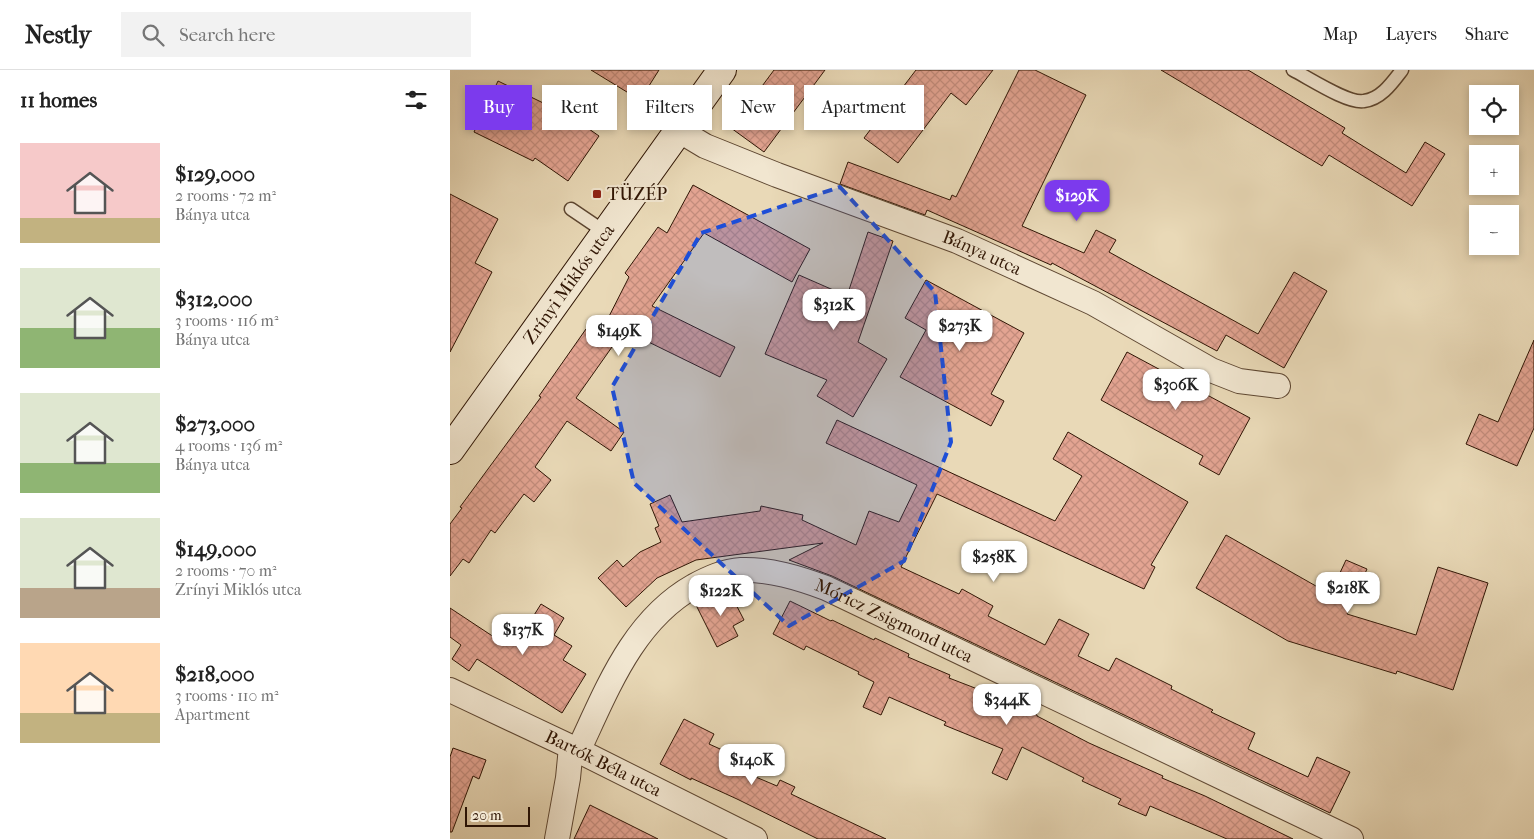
<!DOCTYPE html>
<meta charset="utf-8">
<style>
:root{--surface:#fff;--page:#f2f2f2;--text:#222;--muted:#767676;--line:#e0e0e0;--accent:#7c3aed}
body{margin:0;font-family:"IM FELL French Canon",serif;background:var(--page);color:var(--text);height:100vh;display:flex;flex-direction:column;font-size:19px;white-space:nowrap}
*{box-sizing:border-box;margin:0}
p{font-size:16px;color:var(--muted)}
.icon{flex:none;width:28px;height:28px;fill:none;stroke:currentColor;stroke-width:2;stroke-linecap:round;stroke-linejoin:round}
.map{position:relative;flex:1;overflow:hidden}
.sheet{display:flex;flex-direction:column;background:var(--surface);width:450px}
.sheet>*{flex:none}
.hud{position:absolute;left:15px;top:15px;width:475px;height:45px;display:flex;gap:10px}
.tools{position:absolute;left:1019px;top:15px;display:grid;gap:10px}
.tools a{display:grid;place-items:center;width:50px;height:50px;border-radius:0px;background:var(--surface);box-shadow:0 2px 8px #0003;font-size:25px}
.scale{position:absolute;left:15px;bottom:12px;width:65px;box-sizing:border-box;padding-left:5px;border:2px solid #301605;border-top:0;font-size:14px;line-height:18px;white-space:nowrap;color:#301605;-webkit-text-stroke:4px #f1e6d0;paint-order:stroke}
.price{position:absolute;translate:-50% -42px;padding:0 11px;border-radius:10px;background:#fff;color:#222;font-size:16px;line-height:32px;filter:drop-shadow(0 1px 2px #0008)}
.price::after{content:'';position:absolute;left:50%;top:30px;width:15px;height:11px;margin-left:-8px;background:inherit;clip-path:polygon(0 0,100% 0,50% 100%)}
.price.on{background:var(--accent);color:#fff}
ul{padding:0;list-style:none}
li{display:flex;align-items:center;gap:15px;height:125px;padding:0 20px}
li span{display:grid;place-items:center;flex:none;width:140px;height:100px;border-radius:0px;color:#555}
li>.icon{margin-inline-start:auto}
span .icon{width:60px;height:60px;fill:#fffc;stroke-width:1}
li b{font-size:21px}
h2{display:flex;justify-content:space-between;align-items:center;height:60px;padding:0 20px;font-size:21px}
.chip{padding:0 18px;border-radius:0px;background:var(--surface);box-shadow:0 2px 8px #0003;font-size:18px;line-height:45px}
.chip.on{background:var(--accent);color:#fff}
header{display:flex;align-items:center;gap:30px;box-sizing:border-box;height:70px;padding:0 25px;background:var(--surface);border-bottom:1px solid var(--line)}
header strong{font-size:24px}
nav{display:flex;gap:28px;margin-inline-start:auto;font-size:18px}
.search{width:350px;height:45px;background:var(--page);display:flex;align-items:center;gap:12px;box-sizing:border-box;padding:0 18px;border-radius:0px;color:var(--muted);font-size:19px}
main{display:flex;flex:1;min-height:0}
.map>svg:first-child{display:block}
</style>
<header>
<strong>Nestly</strong>
<div class="search"><svg class="icon" aria-label="search" viewBox="0 0 24 24"><circle cx="10" cy="10" r="6"/><path d="M15 15l6 6"/></svg>Search here</div>
<nav><a>Map</a><a>Layers</a><a>Share</a></nav>
</header>
<main>
<section class="sheet">
<h2>11 homes<svg class="icon" aria-label="filters" viewBox="0 0 24 24"><path d="M4 7h16M4 17h16"/><circle cx="9" cy="7" r="2"/><circle cx="15" cy="17" r="2"/></svg></h2>
<ul>
<li><span style="background:linear-gradient(#f6c9c9 75%,#c2b280 0)"><svg class="icon" aria-label="home" viewBox="0 0 24 24"><path d="M3 11l9-7 9 7M6 9v11h12V9"/></svg></span><div><b>$129,000</b><p>2 rooms · 72 m²</p><p>Bánya utca</p></div></li>
<li><span style="background:linear-gradient(#dfe7d0 60%,#8fb573 0)"><svg class="icon" aria-label="home" viewBox="0 0 24 24"><path d="M3 11l9-7 9 7M6 9v11h12V9"/></svg></span><div><b>$312,000</b><p>3 rooms · 116 m²</p><p>Bánya utca</p></div></li>
<li><span style="background:linear-gradient(#dfe7d0 70%,#8fb573 0)"><svg class="icon" aria-label="home" viewBox="0 0 24 24"><path d="M3 11l9-7 9 7M6 9v11h12V9"/></svg></span><div><b>$273,000</b><p>4 rooms · 136 m²</p><p>Bánya utca</p></div></li>
<li><span style="background:linear-gradient(#dfe7d0 70%,#b9a48a 0)"><svg class="icon" aria-label="home" viewBox="0 0 24 24"><path d="M3 11l9-7 9 7M6 9v11h12V9"/></svg></span><div><b>$149,000</b><p>2 rooms · 70 m²</p><p>Zrínyi Miklós utca</p></div></li>
<li><span style="background:linear-gradient(#ffd9b3 70%,#c2b280 0)"><svg class="icon" aria-label="home" viewBox="0 0 24 24"><path d="M3 11l9-7 9 7M6 9v11h12V9"/></svg></span><div><b>$218,000</b><p>3 rooms · 110 m²</p><p>Apartment</p></div></li>
</ul>
</section>
<div class="map">
<svg width="1084" height="769" viewBox="0 0 1084 769">
<defs>
<pattern id="building-cross-hatch" width="8" height="8" patternUnits="userSpaceOnUse" patternTransform="scale(1.25)"><rect width="8" height="8" fill="#e3a492"/><path d="M0 0l8 8M0 8l8-8" fill="none" stroke="#c38c7c"/></pattern>
</defs>
<rect width="100%" height="100%" fill="#e9d9b7"/>
<filter id="stains"><feTurbulence type="fractalNoise" baseFrequency=".004" numOctaves="4"/><feColorMatrix values="0 0 0 0 .2 0 0 0 0 .09 0 0 0 0 .02 0 0 0 .5 -.17"/></filter>
<radialGradient id="worn" r=".72"><stop offset=".6" stop-color="#630" stop-opacity="0"/><stop offset="1" stop-color="#630" stop-opacity=".3"/></radialGradient>
<path fill="url(#building-cross-hatch)" stroke="#301605" d="M 141,0 L 209,0 L 190,30 Z
M 324,0 L 375,0 L 314,82 L 281,58 Z
M 466,0 L 543,0 L 516,35 L 501,23 L 448,93 L 414,68 Z
M 569,0 L 585,0 L 636,25 L 572,156 L 634,183 L 646,160 L 666,170 L 659,182 L 808,264 L 844,202 L 877,221 L 834,298 L 776,265 L 767,281 L 602,193 L 601,195 L 477,140 L 475,145 L 390,114 L 398,92 L 500,130 L 502,125 L 506,127 Z
M 711,0 L 798,0 L 895,58 L 892,63 L 956,103 L 975,72 L 995,84 L 962,136 L 879,85 L 872,96 Z
M 48,11 L 122,47 L 149,66 L 118,111 L 85,88 L 83,91 L 24,62 Z
M 243,115 L 360,179 L 342,212 L 254,163 L 202,236 L 285,277 L 270,307 L 174,260 L 126,328 L 174,362 L 161,381 L 117,351 L 85,397 L 101,410 L 84,432 L 74,424 L 45,463 L 41,460 L 19,493 L 13,489 L 0,506 L 0,454 L 12,438 L 10,437 L 91,327 L 89,326 L 136,259 L 148,268 L 179,207 L 175,203 L 208,157 L 217,163 Z
M 0,124 L 48,149 L 25,193 L 42,202 L 0,282 Z
M 418,162 L 443,171 L 408,272 L 437,289 L 403,347 L 367,326 L 377,310 L 315,284 L 349,205 L 397,226 Z
M 476,210 L 574,263 L 541,324 L 554,331 L 541,356 L 450,307 L 476,260 L 455,248 Z
M 1084,270 L 1084,358 L 1067,396 L 1016,374 L 1029,344 L 1048,352 Z
M 677,282 L 800,348 L 769,405 L 749,394 L 753,386 L 651,330 Z
M 387,350 L 605,451 L 632,406 L 603,389 L 618,362 L 738,432 L 701,495 L 705,497 L 694,519 L 487,424 L 451,497 L 509,524 L 512,519 L 543,536 L 538,546 L 595,575 L 609,549 L 639,564 L 628,586 L 659,601 L 666,588 L 722,616 L 721,619 L 763,640 L 761,642 L 805,663 L 798,679 L 858,707 L 867,687 L 900,702 L 880,743 L 382,506 L 339,490 L 373,473 L 246,490 L 207,508 L 176,537 L 148,508 L 167,490 L 173,497 L 190,482 L 211,472 L 205,458 L 209,456 L 200,434 L 220,425 L 232,452 L 310,441 L 311,436 L 353,445 L 352,450 L 406,475 L 419,441 L 449,452 L 467,415 L 376,373 Z
M 776,465 L 880,524 L 896,490 L 917,499 L 897,544 L 966,565 L 988,497 L 1038,513 L 1003,620 L 947,601 L 946,604 L 838,571 L 746,518 Z
M 278,519 L 294,550 L 283,556 L 288,566 L 267,577 L 246,535 Z
M 340,531 L 381,551 L 382,550 L 424,570 L 425,568 L 459,584 L 458,587 L 500,605 L 499,608 L 556,630 L 587,645 L 587,646 L 639,673 L 713,706 L 712,708 L 755,726 L 843,769 L 777,769 L 700,736 L 696,746 L 668,734 L 671,729 L 632,711 L 634,708 L 572,677 L 557,710 L 542,703 L 553,679 L 494,655 L 496,652 L 439,627 L 431,645 L 413,637 L 424,612 L 408,604 L 409,602 L 356,576 L 354,580 L 323,564 Z
M 91,534 L 114,548 L 104,565 L 122,576 L 113,590 L 136,604 L 112,643 L 27,589 L 19,601 L 2,589 L 11,575 L 0,567 L 0,538 L 53,573 L 61,560 L 71,566 Z
M 234,649 L 264,664 L 259,674 L 299,692 L 294,702 L 327,716 L 330,710 L 345,717 L 341,724 L 436,769 L 368,769 L 287,729 L 241,708 L 241,710 L 210,694 Z
M 3,678 L 36,690 L 29,709 L 23,706 L 2,762 L 0,762 L 0,687 Z
M 140,735 L 208,769 L 124,769 Z"/>
<g fill="none" stroke-linecap="round" stroke-linejoin="round">
<g stroke="#5e4732" stroke-width="15">
<path id="service" d="M 843,0 C 859,8 898,34 914,31 C 931,29 942,13 952,0
M 121,139 L 155,162"/>
</g>
<g stroke="#5e4732" stroke-width="26">
<g id="minor">
<path id="s1" d="M 230,61 L 255,76 L 327,105 L 507,171 L 643,233 L 761,300 L 789,311 L 828,316"/>
<path id="s2" d="M 0,620 L 121,677 L 305,769"/>
<path id="s3" d="M 128,681 C 157,620 182,551 244,516 C 259,508 274,501 291,500 C 320,499 349,508 376,518 L 901,769"/>
<path d="M 107,769 L 118,708 L 121,677"/>
</g>
</g>
<g stroke="#301605" stroke-width="30">
<g id="secondary">
<path id="s4" d="M 0,380 L 272,0"/>
</g>
</g>
<use href="#service" stroke="#f1e6d0" stroke-width="12"/>
<use href="#minor" stroke="#f1e6d0" stroke-width="24"/>
<use href="#secondary" stroke="#f1e6d0" stroke-width="28"/>
</g>
<path fill="#1d4ed8" fill-opacity="0.2" stroke="#1d4ed8" stroke-width="4" stroke-dasharray="10 6" stroke-linejoin="round" d="M 390,117 L 485,222 L 501,372 L 454,491 L 339,556 L 184,413 L 162,317 L 251,163 Z"/>
<rect fill="#8f2418" stroke="#f1e6d0" stroke-width="2" x="142" y="119" width="10" height="10" rx="2.5"/>
<g text-anchor="middle" dominant-baseline="central" stroke-width="4" stroke-linejoin="round" paint-order="stroke">
<g font-size="18" fill="#301605" stroke="#f1e6d0" text-anchor="start">
<text x="157" y="124">TÜZÉP</text>
</g>
<g font-size="18" fill="#301605" stroke="#f1e6d0">
<text stroke="none"><textPath href="#s1" startOffset="326">Bánya utca</textPath></text>
<text stroke="none"><textPath href="#s4" startOffset="204">Zrínyi Miklós utca</textPath></text>
<text stroke="none"><textPath href="#s3" startOffset="418">Móricz Zsigmond utca</textPath></text>
<text stroke="none"><textPath href="#s2" startOffset="170">Bartók Béla utca</textPath></text>
</g>
</g>
<rect width="100%" height="100%" filter="url(#stains)"/>
<rect width="100%" height="100%" fill="url(#worn)"/>
</svg>
<div class="tools">
<a><svg class="icon" aria-label="locate" viewBox="0 0 24 24"><circle cx="12" cy="12" r="6"/><path d="M12 2v4M12 18v4M2 12h4M18 12h4"/></svg></a>
<a>+</a>
<a>−</a>
</div>
<div class="scale">20 m</div>
<b class="price on" style="left:627px;top:152px">$129K</b>
<b class="price" style="left:384px;top:261px">$312K</b>
<b class="price" style="left:510px;top:282px">$273K</b>
<b class="price" style="left:169px;top:287px">$149K</b>
<b class="price" style="left:726px;top:341px">$306K</b>
<b class="price" style="left:544px;top:513px">$258K</b>
<b class="price" style="left:898px;top:544px">$218K</b>
<b class="price" style="left:271px;top:547px">$122K</b>
<b class="price" style="left:73px;top:586px">$137K</b>
<b class="price" style="left:557px;top:656px">$344K</b>
<b class="price" style="left:302px;top:716px">$140K</b>
<div class="hud">
<a class="chip on">Buy</a>
<a class="chip">Rent</a>
<a class="chip">Filters</a>
<a class="chip">New</a>
<a class="chip">Apartment</a>
</div>
</div>
</main>
